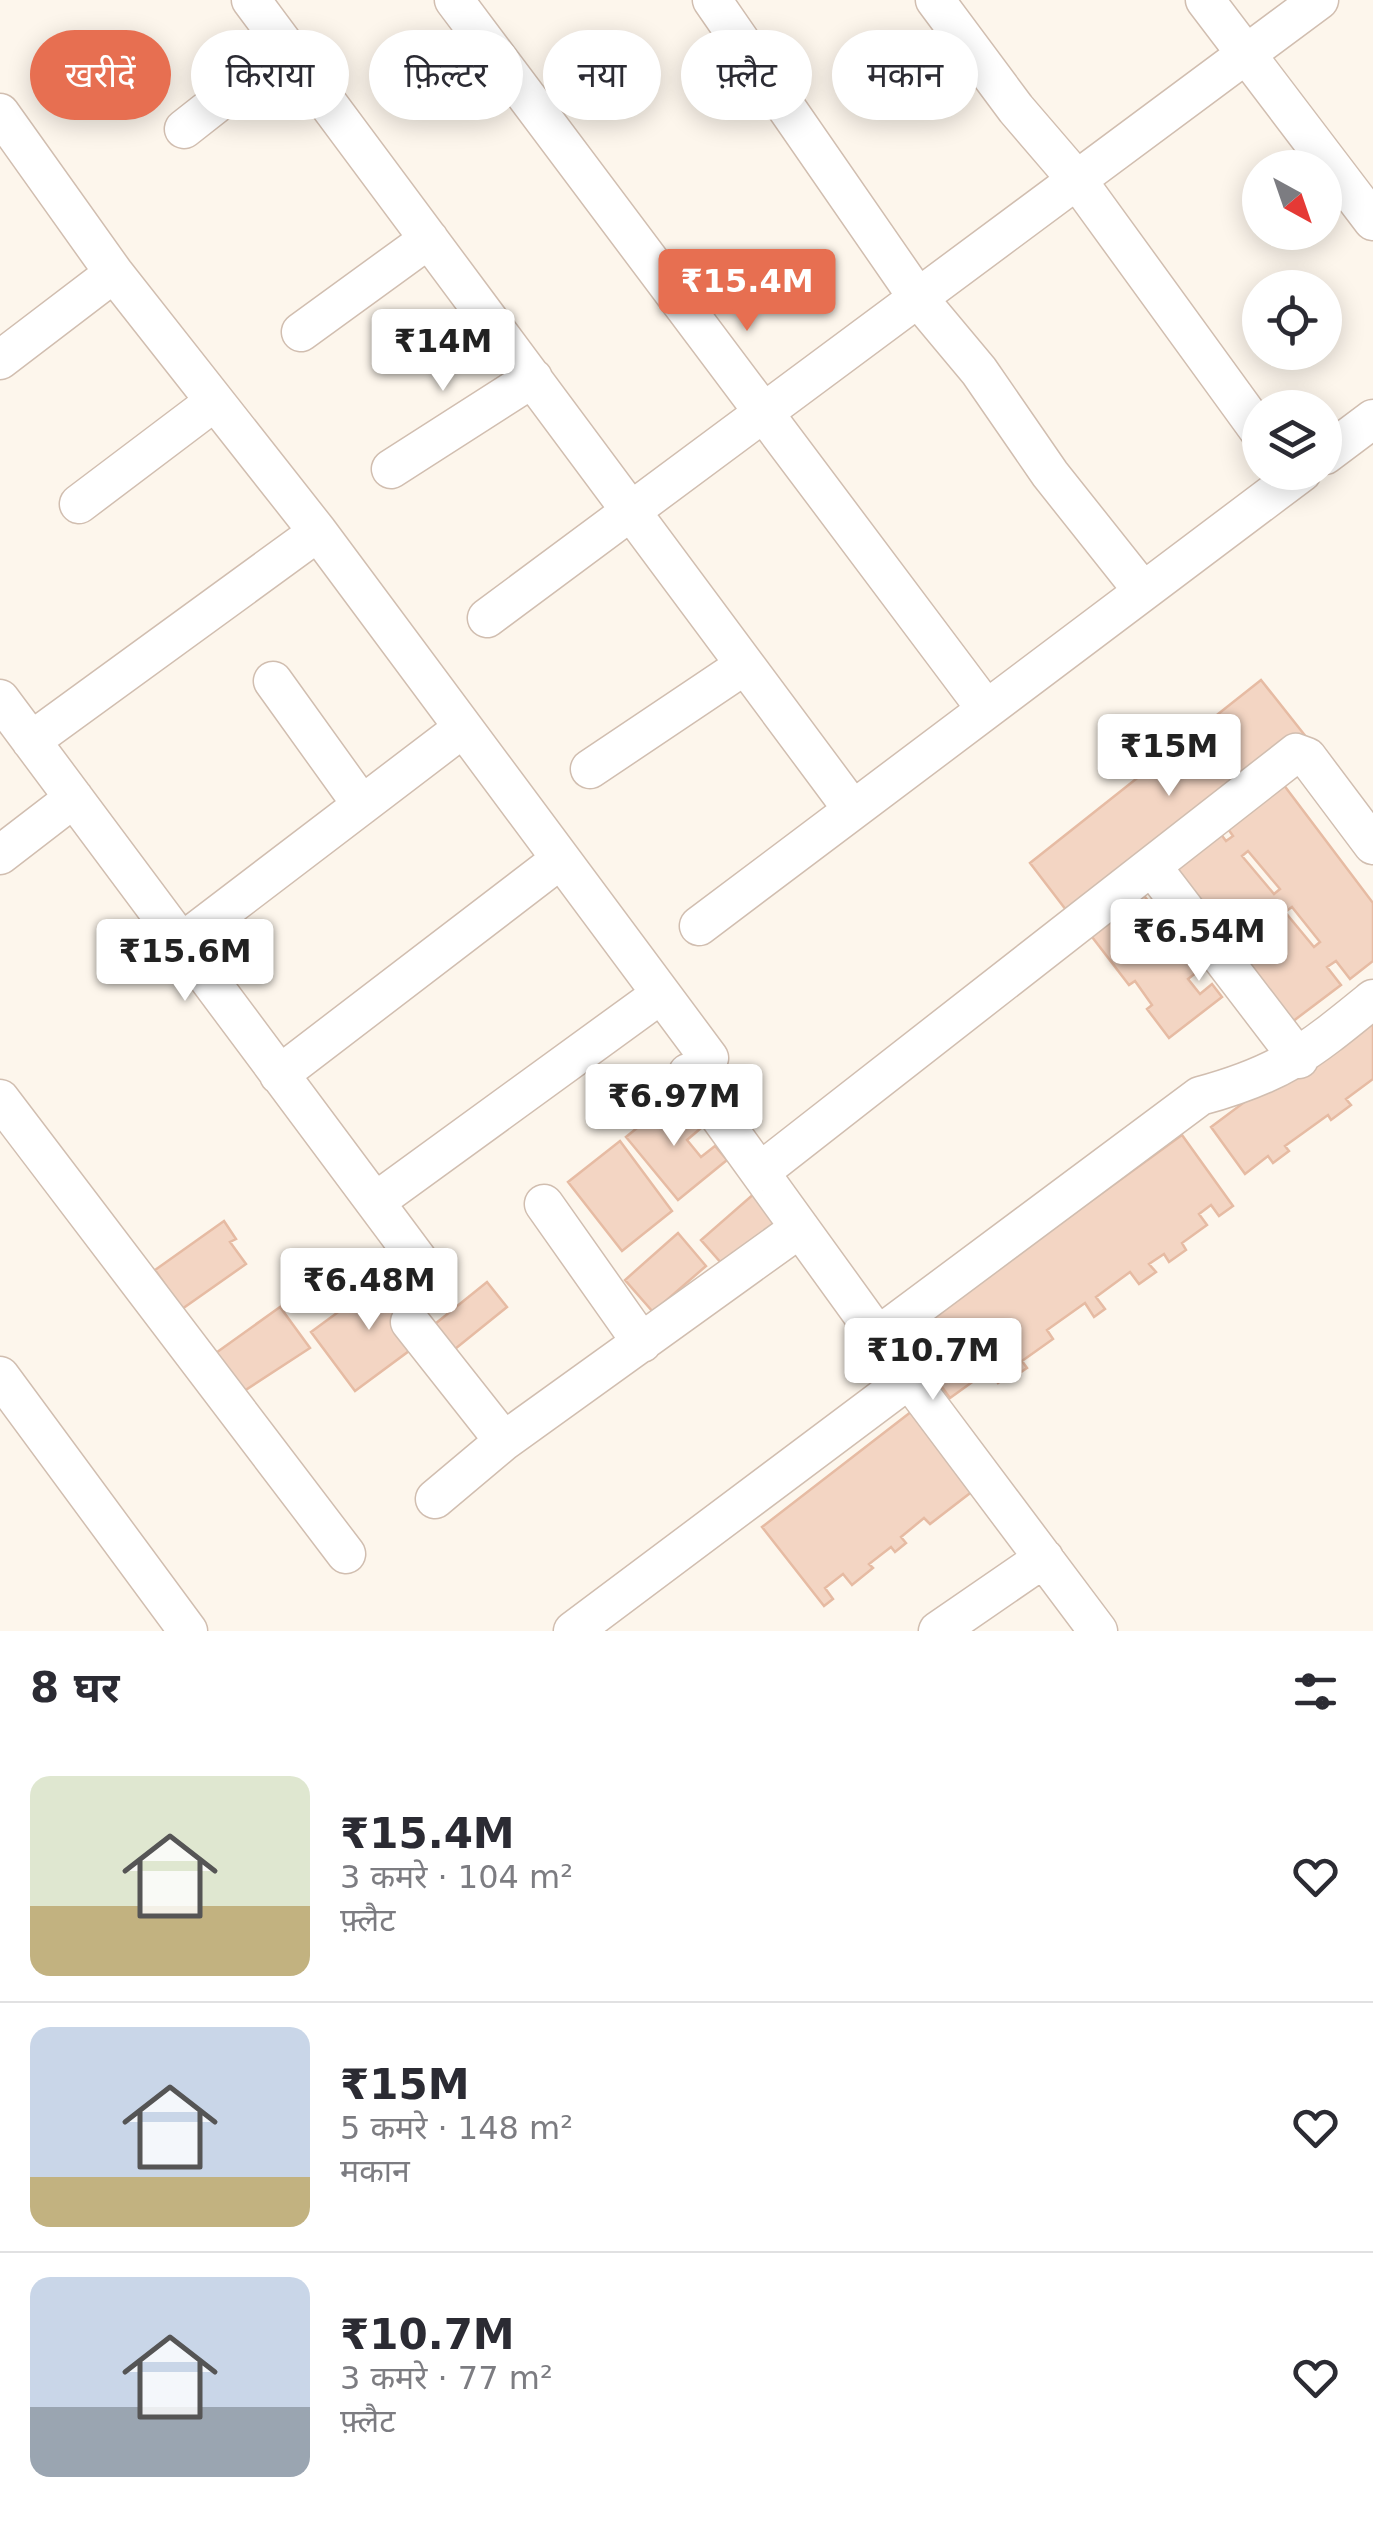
<!DOCTYPE html>
<html lang="hi">
<meta charset="utf-8">
<style>
:root{--surface:#fff;--page:#f2f2f3;--text:#2b2b33;--muted:#7c7c81;--line:#e1e1e2;--accent:#e76f51}
body{margin:0;font-family:"DejaVu Sans","Noto Sans Devanagari",sans-serif;background:var(--page);color:var(--text);height:100vh;display:flex;flex-direction:column;font-size:38px;white-space:nowrap}
*{box-sizing:border-box;margin:0}
p{font-size:32px;color:var(--muted)}
.icon{flex:none;width:55px;height:55px;fill:none;stroke:currentColor;stroke-width:2;stroke-linecap:round;stroke-linejoin:round}
.map{position:relative;height:1631px;overflow:hidden}
.side{display:flex;flex-direction:column;background:var(--surface);flex:1}
.side>*{flex:none}
.hud{position:absolute;left:30px;top:30px;width:1315px;height:90px;display:flex;gap:20px}
.needle{width:65px;rotate:140deg}
.fabs{position:absolute;left:1242px;top:150px;display:grid;gap:20px}
.fabs a{display:grid;place-items:center;width:100px;height:100px;border-radius:50%;background:var(--surface);box-shadow:0 5px 25px #0003;font-size:50px}
.price{position:absolute;translate:-50% -85px;padding:0 22px;border-radius:10px;background:#fff;color:#222;font-size:32px;line-height:65px;filter:drop-shadow(0 2px 5px #0008)}
.price::after{content:'';position:absolute;left:50%;top:60px;width:30px;height:22px;margin-left:-15px;background:inherit;clip-path:polygon(0 0,100% 0,50% 100%)}
.price.on{background:var(--accent);color:#fff}
ul{padding:0;list-style:none}
li{display:flex;align-items:center;gap:30px;height:250px;padding:0 30px}
li+li{border-top:2px solid var(--line)}
li span{display:grid;place-items:center;flex:none;width:280px;height:200px;border-radius:20px;color:#555}
li>.icon{margin-inline-start:auto}
span .icon{width:120px;height:120px;fill:#fffc;stroke-width:1}
li b{font-size:42px}
h2{display:flex;justify-content:space-between;align-items:center;height:120px;padding:0 30px;font-size:42px}
.chip{padding:0 35px;border-radius:45px;background:var(--surface);box-shadow:0 5px 25px #0003;font-size:35px;line-height:90px}
.chip.on{background:var(--accent);color:#fff}
.map>svg:first-child{display:block}
</style>
<div class="map">
<svg width="1373" height="1631" viewBox="0 0 1373 1631">
<rect width="100%" height="100%" fill="#fdf6ec"/>
<path fill="#f3d5c3" stroke="#e6bba3" stroke-width="2.5" fill-rule="evenodd" d="M 1261,680 L 1307,738 L 1073,919 L 1030,863 Z
M 1277,776 L 1373,903 L 1373,961 L 1350,979 L 1336,961 L 1327,967 L 1341,985 L 1292,1022 L 1168,859 L 1214,825 L 1226,841 L 1233,836 L 1221,819 ZM 1248,851 L 1280,889 L 1274,894 L 1242,856 ZM 1292,907 L 1320,942 L 1314,947 L 1285,912 Z
M 1142,893 L 1162,919 L 1148,930 L 1167,954 L 1181,943 L 1201,969 L 1188,979 L 1200,994 L 1212,984 L 1222,997 L 1169,1038 L 1147,1009 L 1152,1005 L 1135,981 L 1129,985 L 1089,933 Z
M 1373,1006 L 1373,1079 L 1346,1099 L 1351,1105 L 1331,1120 L 1328,1115 L 1285,1146 L 1289,1151 L 1273,1163 L 1268,1156 L 1245,1174 L 1211,1127 Z
M 675,1097 L 701,1128 L 687,1140 L 701,1157 L 715,1146 L 727,1160 L 678,1200 L 626,1137 Z
M 1182,1135 L 1233,1206 L 1219,1216 L 1211,1205 L 1199,1214 L 1207,1225 L 1182,1243 L 1186,1250 L 1169,1262 L 1164,1254 L 1149,1264 L 1156,1272 L 1139,1284 L 1130,1272 L 1096,1297 L 1105,1309 L 1094,1317 L 1085,1303 L 1047,1330 L 1053,1339 L 1022,1361 L 1027,1368 L 1011,1379 L 1008,1376 L 998,1383 L 989,1370 L 950,1398 L 905,1336 Z
M 620,1141 L 672,1211 L 622,1251 L 568,1182 Z
M 756,1192 L 785,1226 L 730,1273 L 701,1240 Z
M 224,1221 L 236,1239 L 230,1242 L 246,1264 L 182,1309 L 155,1270 Z
M 678,1233 L 706,1266 L 653,1312 L 625,1280 Z
M 390,1274 L 413,1305 L 413,1348 L 355,1391 L 311,1332 Z
M 487,1282 L 507,1307 L 455,1349 L 435,1324 Z
M 280,1307 L 310,1348 L 241,1393 L 213,1355 Z
M 916,1408 L 978,1487 L 930,1524 L 924,1518 L 901,1537 L 906,1543 L 895,1552 L 891,1547 L 869,1564 L 873,1568 L 852,1585 L 843,1574 L 825,1588 L 833,1599 L 824,1606 L 762,1527 Z"/>
<g fill="none" stroke-linecap="round" stroke-linejoin="round">
<g stroke="#d1beb0" stroke-width="41">
<path id="minor" d="M 251,0 L 853,810
M 454,0 L 986,709
M 712,0 L 918,298 L 979,371 L 1050,474 L 1143,591
M 935,0 L 1016,109 L 1077,180 L 1260,432
M 1205,0 L 1373,221
M 0,113 L 114,273 L 318,532 L 31,741
M 184,129 L 287,48
M 301,332 L 429,239
M 0,360 L 114,273
M 1325,455 L 1373,419
M 391,469 L 533,378
M 79,504 L 214,402
M 318,532 L 709,1058
M 487,618 L 1319,0
M 273,681 L 362,805
M 0,699 L 424,1268
M 590,769 L 745,665
M 0,855 L 74,798
M 1153,868 L 1299,1059
M 699,926 L 1302,472
M 181,943 L 463,728
M 279,1075 L 561,859
M 0,1099 L 346,1554
M 760,1172 L 1296,753 L 1307,757 L 1373,845
M 375,1202 L 661,994
M 544,1204 L 642,1343
M 410,1322 L 504,1441
M 878,1336 L 1200,1096 C 1282,1074 1309,1051 1373,999
M 0,1376 L 188,1631
M 909,1379 L 1098,1631
M 435,1499 L 504,1441 L 800,1228
M 573,1631 L 909,1379 L 688,1073
M 938,1631 L 1044,1558"/>
</g>
<use href="#minor" stroke="#fff" stroke-width="38"/>
</g>
</svg>
<div class="fabs">
<a><svg class="needle" viewBox="-14 -14 28 28"><path d="M0-13l5 13h-10z" fill="#e53935"/><path d="M0 13l5-13h-10z" fill="#7c7c81"/></svg></a>
<a><svg class="icon" aria-label="locate" viewBox="0 0 24 24"><circle cx="12" cy="12" r="6"/><path d="M12 2v4M12 18v4M2 12h4M18 12h4"/></svg></a>
<a><svg class="icon" aria-label="layers" viewBox="0 0 24 24"><path d="M12 4l9 5-9 5-9-5zM3 14l9 5 9-5"/></svg></a>
</div>
<b class="price on" style="left:747px;top:334px">₹15.4M</b>
<b class="price" style="left:443px;top:394px">₹14M</b>
<b class="price" style="left:1169px;top:799px">₹15M</b>
<b class="price" style="left:1199px;top:984px">₹6.54M</b>
<b class="price" style="left:185px;top:1004px">₹15.6M</b>
<b class="price" style="left:674px;top:1149px">₹6.97M</b>
<b class="price" style="left:369px;top:1333px">₹6.48M</b>
<b class="price" style="left:933px;top:1403px">₹10.7M</b>
<div class="hud">
<a class="chip on">खरीदें</a>
<a class="chip">किराया</a>
<a class="chip">फ़िल्टर</a>
<a class="chip">नया</a>
<a class="chip">फ़्लैट</a>
<a class="chip">मकान</a>
</div>
</div>
<section class="side">
<h2>8 घर<svg class="icon" aria-label="filters" viewBox="0 0 24 24"><path d="M4 7h16M4 17h16"/><circle cx="9" cy="7" r="2"/><circle cx="15" cy="17" r="2"/></svg></h2>
<ul>
<li><span style="background:linear-gradient(#dfe7d0 65%,#c2b280 0)"><svg class="icon" aria-label="home" viewBox="0 0 24 24"><path d="M3 11l9-7 9 7M6 9v11h12V9"/></svg></span><div><b>₹15.4M</b><p>3 कमरे · 104 m²</p><p>फ़्लैट</p></div><svg class="icon" aria-label="heart" viewBox="0 0 24 24"><path d="M12 20l-8-8c-3-5 5-10 8-4 3-6 11-1 8 4z"/></svg></li>
<li><span style="background:linear-gradient(#c9d6e8 75%,#c2b280 0)"><svg class="icon" aria-label="home" viewBox="0 0 24 24"><path d="M3 11l9-7 9 7M6 9v11h12V9"/></svg></span><div><b>₹15M</b><p>5 कमरे · 148 m²</p><p>मकान</p></div><svg class="icon" aria-label="heart" viewBox="0 0 24 24"><path d="M12 20l-8-8c-3-5 5-10 8-4 3-6 11-1 8 4z"/></svg></li>
<li><span style="background:linear-gradient(#c9d6e8 65%,#9aa5b1 0)"><svg class="icon" aria-label="home" viewBox="0 0 24 24"><path d="M3 11l9-7 9 7M6 9v11h12V9"/></svg></span><div><b>₹10.7M</b><p>3 कमरे · 77 m²</p><p>फ़्लैट</p></div><svg class="icon" aria-label="heart" viewBox="0 0 24 24"><path d="M12 20l-8-8c-3-5 5-10 8-4 3-6 11-1 8 4z"/></svg></li>
</ul>
</section>
